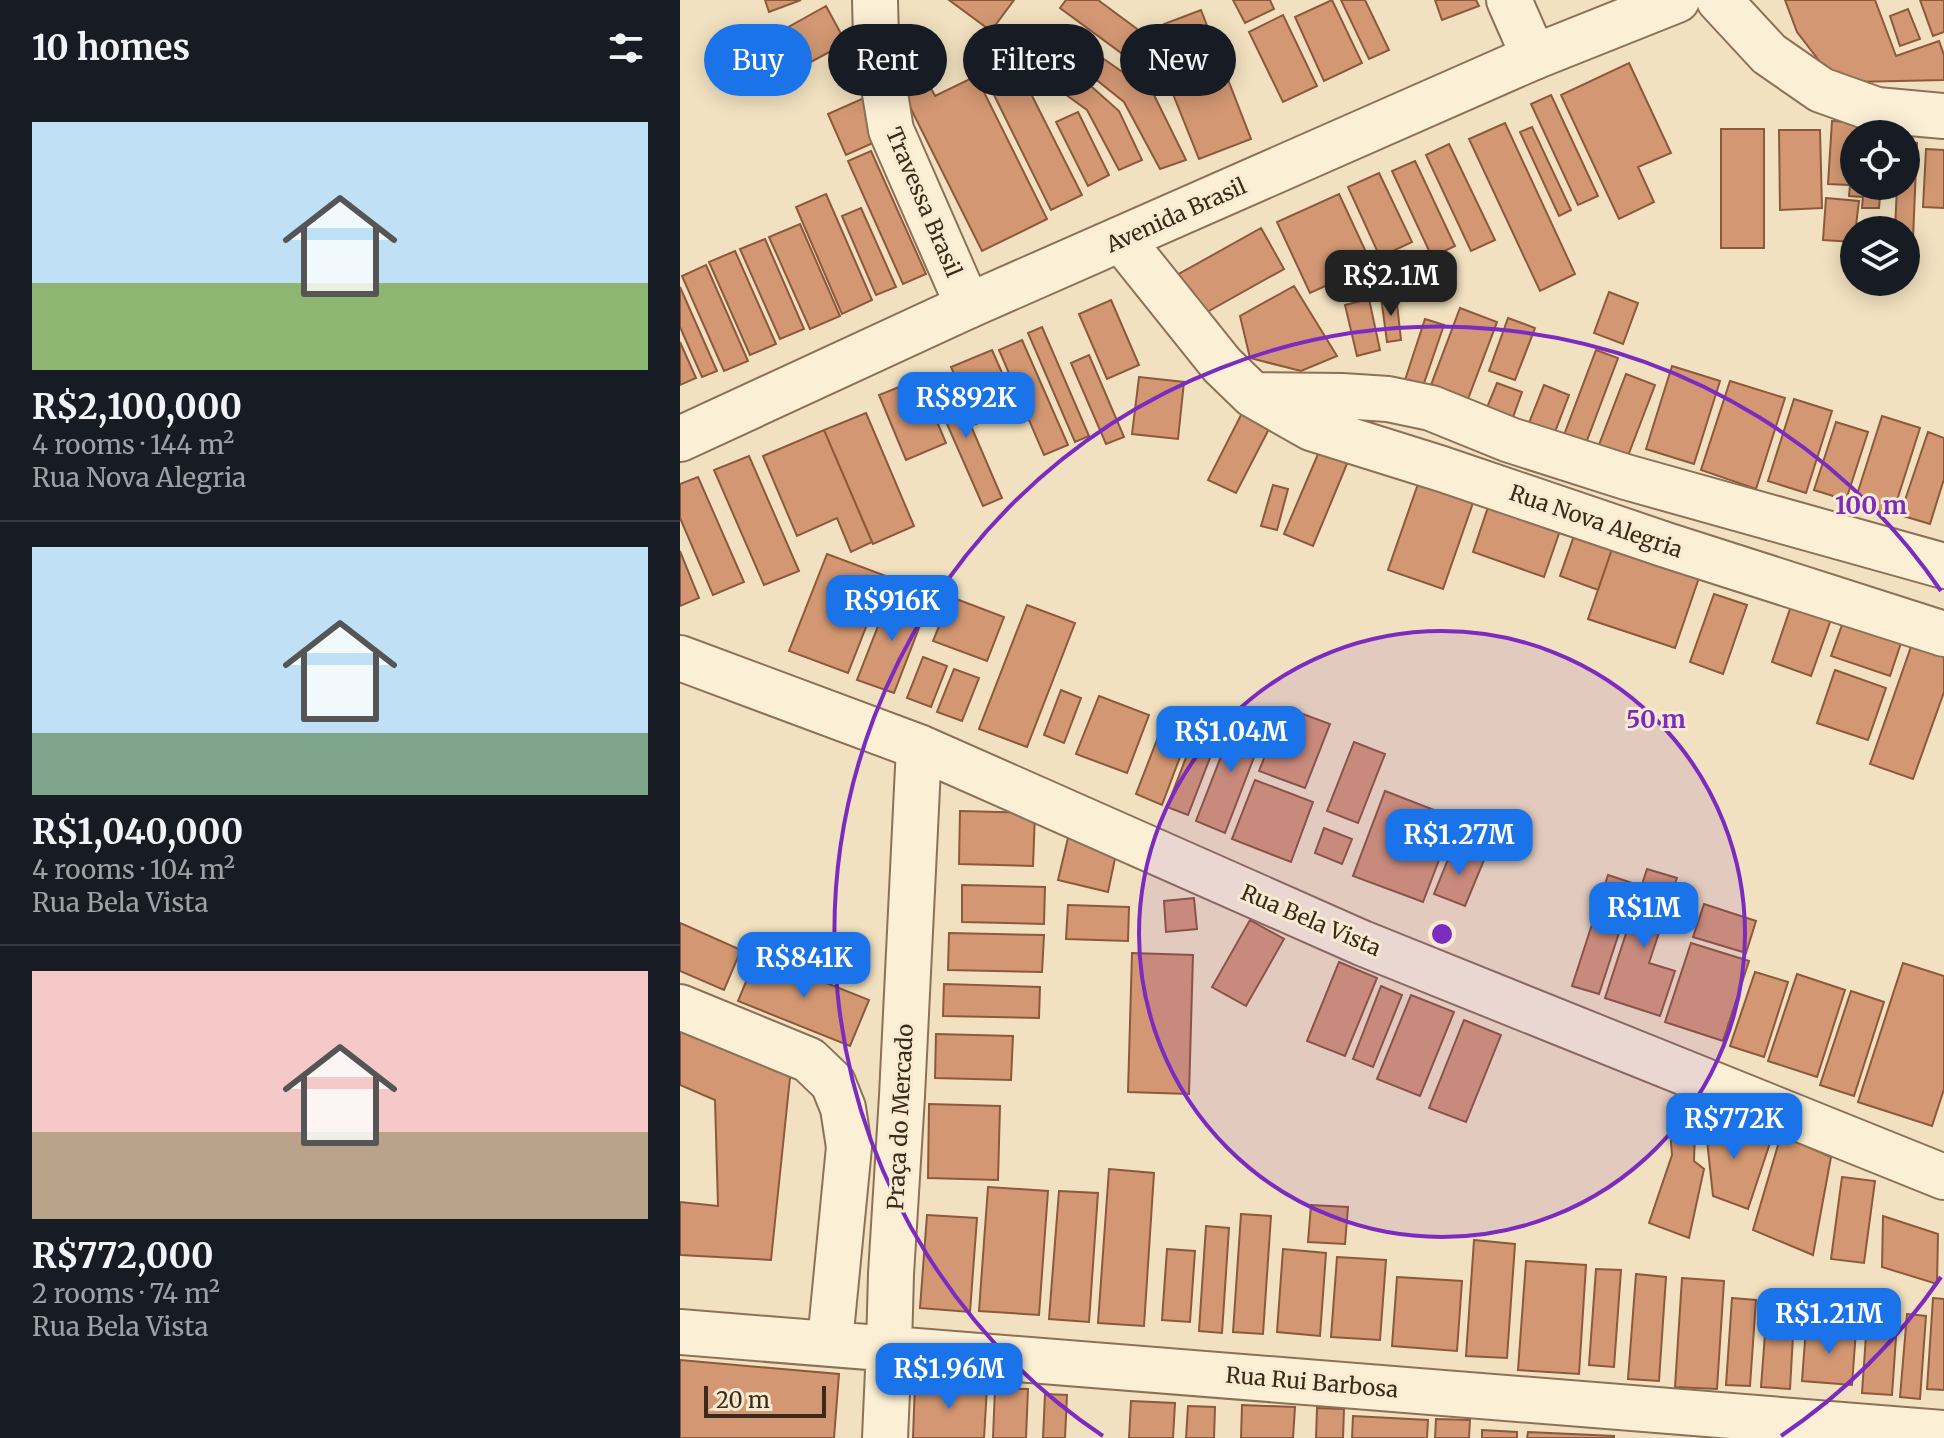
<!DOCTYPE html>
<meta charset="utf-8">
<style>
:root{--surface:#171b24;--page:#20242c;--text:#f1f3f6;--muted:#9ea1a6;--line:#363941;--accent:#1a73e8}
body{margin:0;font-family:Merriweather,serif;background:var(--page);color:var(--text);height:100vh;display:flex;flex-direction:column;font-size:30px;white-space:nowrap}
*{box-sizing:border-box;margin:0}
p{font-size:26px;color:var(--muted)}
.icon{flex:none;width:44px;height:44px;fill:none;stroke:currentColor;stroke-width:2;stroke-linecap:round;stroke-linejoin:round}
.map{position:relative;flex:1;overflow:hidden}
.drawer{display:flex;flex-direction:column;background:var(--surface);width:680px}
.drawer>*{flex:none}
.banner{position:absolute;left:24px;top:24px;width:760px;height:72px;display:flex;gap:16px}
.buttons{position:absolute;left:1160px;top:120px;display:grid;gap:16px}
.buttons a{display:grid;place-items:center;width:80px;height:80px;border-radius:50%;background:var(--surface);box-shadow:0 4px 20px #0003;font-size:40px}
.scale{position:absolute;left:24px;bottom:20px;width:122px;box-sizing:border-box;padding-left:8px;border:4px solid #3b2a1c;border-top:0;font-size:22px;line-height:28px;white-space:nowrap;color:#3b2a1c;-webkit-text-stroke:6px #f8ebd1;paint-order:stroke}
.price{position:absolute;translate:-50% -68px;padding:0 18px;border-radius:16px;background:var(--accent);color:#fff;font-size:26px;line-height:52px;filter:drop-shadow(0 2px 4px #0008)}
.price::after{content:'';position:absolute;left:50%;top:48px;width:24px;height:18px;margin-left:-12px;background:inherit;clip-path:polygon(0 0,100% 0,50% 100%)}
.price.selected{background:#222;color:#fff}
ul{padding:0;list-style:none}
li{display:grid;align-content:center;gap:16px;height:424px;padding:0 32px}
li+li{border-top:2px solid var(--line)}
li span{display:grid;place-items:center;height:248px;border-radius:0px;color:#555}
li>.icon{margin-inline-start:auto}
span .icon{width:144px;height:144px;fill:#fffc;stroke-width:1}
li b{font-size:34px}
h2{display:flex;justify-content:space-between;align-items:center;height:96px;padding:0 32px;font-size:34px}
.pill{padding:0 28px;border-radius:36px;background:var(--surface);box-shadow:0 4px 20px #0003;font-size:28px;line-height:72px}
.pill.selected{background:var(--accent);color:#fff}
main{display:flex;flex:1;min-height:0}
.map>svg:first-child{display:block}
</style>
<main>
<section class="drawer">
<h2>10 homes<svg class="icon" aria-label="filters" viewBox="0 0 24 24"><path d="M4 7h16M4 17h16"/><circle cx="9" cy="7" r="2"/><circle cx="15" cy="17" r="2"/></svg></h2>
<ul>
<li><span style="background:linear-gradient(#bfe0f5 65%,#8fb573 0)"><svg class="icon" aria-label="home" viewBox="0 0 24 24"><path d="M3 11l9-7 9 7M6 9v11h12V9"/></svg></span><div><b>R$2,100,000</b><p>4 rooms · 144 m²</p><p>Rua Nova Alegria</p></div></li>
<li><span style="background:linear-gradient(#bfe0f5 75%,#7fa58c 0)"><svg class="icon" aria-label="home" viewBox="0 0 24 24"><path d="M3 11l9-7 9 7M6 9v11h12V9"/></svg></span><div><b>R$1,040,000</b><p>4 rooms · 104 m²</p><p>Rua Bela Vista</p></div></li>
<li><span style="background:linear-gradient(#f6c9c9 65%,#b9a48a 0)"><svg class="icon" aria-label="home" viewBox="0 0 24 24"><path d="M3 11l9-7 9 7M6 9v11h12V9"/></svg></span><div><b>R$772,000</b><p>2 rooms · 74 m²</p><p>Rua Bela Vista</p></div></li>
</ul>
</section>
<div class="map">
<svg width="1264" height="1438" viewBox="0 0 1264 1438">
<rect width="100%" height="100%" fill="#f1e1c0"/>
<path fill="#d39873" stroke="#8d593b" stroke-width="2" d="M 85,0 L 121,0 L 89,12 Z
M 269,0 L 334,0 L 311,31 Z
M 386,0 L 418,0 L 484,49 L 467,72 L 380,8 Z
M 553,0 L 590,0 L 594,9 L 565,23 Z
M 652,0 L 682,63 L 644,81 L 615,17 Z
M 661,0 L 685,0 L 709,50 L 689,59 Z
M 755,0 L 796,0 L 799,6 L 762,20 Z
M 1105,0 L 1195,0 L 1216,56 L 1259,41 L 1264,55 L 1264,80 L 1173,82 L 1144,67 L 1117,32 Z
M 1240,0 L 1264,0 L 1264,32 L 1253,36 Z
M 146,6 L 166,43 L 107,75 L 87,39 Z
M 1228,9 L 1240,39 L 1220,46 L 1210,16 Z
M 521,10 L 571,139 L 519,159 L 489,84 L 506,77 L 484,24 Z
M 603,15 L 637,86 L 603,102 L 569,32 Z
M 399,42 L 473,93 L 506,160 L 480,169 L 444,102 L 388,57 Z
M 385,63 L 439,111 L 462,160 L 439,170 L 407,110 L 371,84 Z
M 949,63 L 991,153 L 958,167 L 974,202 L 939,219 L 881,95 Z
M 340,72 L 402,195 L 371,210 L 310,87 Z
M 244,75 L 255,96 L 296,76 L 367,219 L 302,251 L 220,87 Z
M 871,95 L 918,196 L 898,205 L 851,104 Z
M 184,98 L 202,139 L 166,155 L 148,114 Z
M 398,112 L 429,175 L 408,186 L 376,122 Z
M 1152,121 L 1184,123 L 1183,134 L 1174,134 L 1174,186 L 1201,186 L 1199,208 L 1182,208 L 1183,197 L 1169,196 L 1170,185 L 1148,184 Z
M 825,123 L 895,274 L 860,291 L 789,139 Z
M 852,127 L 891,210 L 879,216 L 840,132 Z
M 1041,129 L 1084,129 L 1084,248 L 1041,248 Z
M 1099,130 L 1140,130 L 1142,208 L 1100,210 Z
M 1226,142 L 1237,143 L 1233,239 L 1226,239 L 1226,230 L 1215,230 L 1217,186 L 1226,186 Z
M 769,144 L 815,240 L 791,251 L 746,155 Z
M 1246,149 L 1264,150 L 1264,208 L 1243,207 Z
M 191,151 L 246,274 L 223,284 L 168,161 Z
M 735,161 L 775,246 L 752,257 L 712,171 Z
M 699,173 L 732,242 L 700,257 L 668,187 Z
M 146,194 L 192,300 L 162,314 L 116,207 Z
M 659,194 L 692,265 L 630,293 L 597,222 Z
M 1146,198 L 1179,201 L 1174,242 L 1143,240 Z
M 181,208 L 216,287 L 196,295 L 162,216 Z
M 120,224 L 160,316 L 130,329 L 89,237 Z
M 581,228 L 604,269 L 520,316 L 497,275 Z
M 85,239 L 124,329 L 100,339 L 60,249 Z
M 55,251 L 96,344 L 70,355 L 29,262 Z
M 26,265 L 68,361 L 44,371 L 2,276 Z
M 614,286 L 657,356 L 621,371 L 570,358 L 560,316 Z
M 0,287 L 37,371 L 22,377 L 0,327 Z
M 929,292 L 958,303 L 943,344 L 914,333 Z
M 716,295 L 721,340 L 707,342 L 701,297 Z
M 689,299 L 700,350 L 677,356 L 665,305 Z
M 431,300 L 459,365 L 427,379 L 399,314 Z
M 780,308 L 817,322 L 788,399 L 751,385 Z
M 828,318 L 855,328 L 835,380 L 809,371 Z
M 745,319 L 764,325 L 742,389 L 724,383 Z
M 362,327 L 409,436 L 395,442 L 348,333 Z
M 342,340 L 388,445 L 364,455 L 319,350 Z
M 0,342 L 16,378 L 0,385 Z
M 312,350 L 337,407 L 296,424 L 271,367 Z
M 916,350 L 938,358 L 903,451 L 881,443 Z
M 409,355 L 444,437 L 426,444 L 391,363 Z
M 992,366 L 1040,381 L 1014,464 L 966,449 Z
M 946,374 L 975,385 L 946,461 L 917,450 Z
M 269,375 L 322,498 L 303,506 L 249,383 Z
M 459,377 L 504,382 L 498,439 L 452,434 Z
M 239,379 L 266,443 L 226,460 L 199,395 Z
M 1050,381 L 1105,398 L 1076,489 L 1021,470 Z
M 817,383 L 842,392 L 832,420 L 806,410 Z
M 864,385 L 889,395 L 875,432 L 849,423 Z
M 1114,399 L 1152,411 L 1126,493 L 1088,481 Z
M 563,411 L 591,425 L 556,493 L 528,480 Z
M 186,413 L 234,526 L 193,544 L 144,430 Z
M 1202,416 L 1240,428 L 1212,516 L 1174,504 Z
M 1156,422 L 1188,432 L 1166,500 L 1134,490 Z
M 144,430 L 192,542 L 171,552 L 157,518 L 117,536 L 83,456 Z
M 1248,432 L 1264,438 L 1264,479 L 1250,524 L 1220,515 Z
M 641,447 L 669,459 L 633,546 L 604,534 Z
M 69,456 L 119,571 L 84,585 L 34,470 Z
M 18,477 L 64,582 L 33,595 L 0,518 L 0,484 Z
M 739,481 L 794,500 L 763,589 L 708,570 Z
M 593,485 L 608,489 L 597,530 L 581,526 Z
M 811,498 L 883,522 L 864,577 L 793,552 Z
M 896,530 L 934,543 L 918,590 L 880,576 Z
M 934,543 L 1021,572 L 995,648 L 908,619 Z
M 0,551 L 19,598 L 0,606 Z
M 147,554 L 206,576 L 168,673 L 109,651 Z
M 211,593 L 247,607 L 214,693 L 177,680 Z
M 1034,594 L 1067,605 L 1043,674 L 1010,662 Z
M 271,597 L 324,617 L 307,661 L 253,641 Z
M 1114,597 L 1154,611 L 1131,676 L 1092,662 Z
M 347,605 L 395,623 L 347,747 L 299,729 Z
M 1167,611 L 1225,631 L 1210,676 L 1151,656 Z
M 1233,641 L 1264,651 L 1264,692 L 1233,779 L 1190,764 Z
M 243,657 L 267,666 L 251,707 L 227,698 Z
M 274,669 L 299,678 L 282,721 L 257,712 Z
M 1155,670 L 1206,688 L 1188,740 L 1137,723 Z
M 381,690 L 401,698 L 384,743 L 364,735 Z
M 419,696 L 469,715 L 447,773 L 396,754 Z
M 604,707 L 650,724 L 625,788 L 579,771 Z
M 557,715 L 586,726 L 545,833 L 516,821 Z
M 480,732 L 506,741 L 482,805 L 456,794 Z
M 512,742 L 533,750 L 508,815 L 487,807 Z
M 674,742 L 705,754 L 678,823 L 647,811 Z
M 575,780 L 633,802 L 611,862 L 552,839 Z
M 705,791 L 775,818 L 743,902 L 673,876 Z
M 280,811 L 355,813 L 353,866 L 279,864 Z
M 644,828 L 672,839 L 662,864 L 635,853 Z
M 388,838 L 437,849 L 428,892 L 378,880 Z
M 773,847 L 804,860 L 785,906 L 754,894 Z
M 967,869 L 997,878 L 969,963 L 995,971 L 980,1016 L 925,998 Z
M 928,875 L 955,884 L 919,994 L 892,986 Z
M 282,885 L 365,887 L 364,924 L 282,922 Z
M 514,898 L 517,929 L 486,932 L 484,901 Z
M 1024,904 L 1076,921 L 1066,953 L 1013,937 Z
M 388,905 L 449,907 L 448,941 L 386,939 Z
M 570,920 L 604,939 L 566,1006 L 532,987 Z
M 0,923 L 61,950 L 44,990 L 0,971 Z
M 269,933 L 364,935 L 362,972 L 268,970 Z
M 1011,943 L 1069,961 L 1043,1041 L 985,1022 Z
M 452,953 L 513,955 L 509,1094 L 448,1092 Z
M 77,955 L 189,1000 L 170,1046 L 58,1001 Z
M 659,962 L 697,978 L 665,1056 L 627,1041 Z
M 1223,963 L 1264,976 L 1264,1089 L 1252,1126 L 1178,1102 Z
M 1075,972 L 1108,982 L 1084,1057 L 1050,1046 Z
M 1117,974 L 1165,990 L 1137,1077 L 1088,1061 Z
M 264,984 L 360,987 L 359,1018 L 263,1016 Z
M 701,986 L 722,995 L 693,1067 L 673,1059 Z
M 1171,991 L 1204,1002 L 1174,1096 L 1140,1085 Z
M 731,995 L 774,1012 L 740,1096 L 697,1079 Z
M 0,1020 L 111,1068 L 91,1260 L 0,1255 L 0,1202 L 38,1206 L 35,1100 L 0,1085 Z
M 784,1020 L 821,1035 L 786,1122 L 749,1108 Z
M 256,1034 L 333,1036 L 331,1080 L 255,1078 Z
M 249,1104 L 320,1106 L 318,1180 L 248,1178 Z
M 1024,1112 L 1090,1143 L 1068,1209 L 1033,1196 Z
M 989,1115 L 1015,1130 L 1014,1161 L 1024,1169 L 1009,1238 L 969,1223 L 992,1155 Z
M 1101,1135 L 1151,1157 L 1133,1255 L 1073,1230 Z
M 429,1169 L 474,1173 L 464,1326 L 418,1323 Z
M 1162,1177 L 1195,1181 L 1184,1263 L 1151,1259 Z
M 308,1187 L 368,1191 L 359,1315 L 299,1311 Z
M 379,1191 L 418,1193 L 409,1322 L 369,1319 Z
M 631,1205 L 668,1207 L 665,1244 L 628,1242 Z
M 561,1214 L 591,1216 L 583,1334 L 553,1332 Z
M 247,1215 L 297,1218 L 290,1312 L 240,1308 Z
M 1203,1216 L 1258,1234 L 1257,1284 L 1202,1267 Z
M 526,1226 L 549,1228 L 542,1333 L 519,1331 Z
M 794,1240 L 835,1244 L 827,1358 L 786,1356 Z
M 487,1249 L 515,1251 L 510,1322 L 482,1320 Z
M 603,1249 L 646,1253 L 640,1336 L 597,1332 Z
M 657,1257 L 706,1260 L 700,1340 L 651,1337 Z
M 846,1261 L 906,1265 L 899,1374 L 838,1370 Z
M 916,1269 L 941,1270 L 934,1367 L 909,1365 Z
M 956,1274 L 986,1277 L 979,1381 L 948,1379 Z
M 717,1277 L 782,1281 L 777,1351 L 712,1346 Z
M 1002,1278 L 1044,1281 L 1037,1389 L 995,1387 Z
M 1052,1298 L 1076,1300 L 1070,1386 L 1046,1385 Z
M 1253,1298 L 1264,1299 L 1264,1390 L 1247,1389 Z
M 1188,1307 L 1218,1309 L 1212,1395 L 1182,1393 Z
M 1227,1314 L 1246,1316 L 1240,1399 L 1220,1397 Z
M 1126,1327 L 1176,1330 L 1172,1385 L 1122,1381 Z
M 1085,1334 L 1113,1336 L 1110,1389 L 1081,1387 Z
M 0,1360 L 159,1374 L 154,1438 L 0,1438 Z
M 235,1383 L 307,1387 L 304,1438 L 233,1438 Z
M 315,1388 L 348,1389 L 346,1438 L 313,1438 Z
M 365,1394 L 387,1395 L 385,1438 L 363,1438 Z
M 451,1401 L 495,1403 L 493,1438 L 449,1438 Z
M 562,1405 L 615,1407 L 613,1438 L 561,1438 Z
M 508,1406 L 535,1407 L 534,1438 L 506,1438 Z
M 637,1408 L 664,1409 L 663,1438 L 636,1438 Z
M 673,1416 L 748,1420 L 747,1438 L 672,1438 Z
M 756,1419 L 790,1420 L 789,1438 L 755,1438 Z
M 802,1430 L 837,1432 L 837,1438 L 802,1438 Z
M 848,1432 L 934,1436 L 934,1438 L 847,1438 Z"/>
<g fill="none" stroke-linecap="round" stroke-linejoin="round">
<g stroke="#8c7157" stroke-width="48">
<path id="minor" d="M 195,0 L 196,39 L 211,130 L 288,306
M 829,0 L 854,57
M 1039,0 L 1089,54 L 1141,90 L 1197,110 L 1264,116
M 441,239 L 542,365 L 573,395 L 631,428 L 762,469 L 986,545 L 1264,634
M 575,395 L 662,396 L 708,399 L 751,408 L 830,440 L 946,477 L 1264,566
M 0,658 L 239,747 L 682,943 L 1264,1177
M 0,1007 L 129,1060 L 153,1083 L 163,1108 L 169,1147 L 150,1342
M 0,1332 L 1264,1433
M 205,1438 L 209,1347 L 211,1274 L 222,1096 L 239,747"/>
</g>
<g stroke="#8c7157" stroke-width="48">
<path id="tertiary" d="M 0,439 L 288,306 L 854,57 L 997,0"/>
</g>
<use href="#minor" stroke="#fbefd5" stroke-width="44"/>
<use href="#tertiary" stroke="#fbefd5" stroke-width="44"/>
</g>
<circle cx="762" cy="934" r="303" fill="#7b2cbf" fill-opacity=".12"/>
<g fill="none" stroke="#7b2cbf" stroke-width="4">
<circle cx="762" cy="934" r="303"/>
<path d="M1261 1277A606 606 0 0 1 1101 1436M423 1436A606 606 0 1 1 1261 591"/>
</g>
<g text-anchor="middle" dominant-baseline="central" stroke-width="6" stroke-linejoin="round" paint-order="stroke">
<g font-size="22" fill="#3b2a1c" stroke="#f8ebd1">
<text transform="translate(244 202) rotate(67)">Travessa Brasil</text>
<text transform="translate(496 215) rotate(-24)">Avenida Brasil</text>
<text transform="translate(916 521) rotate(19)">Rua Nova Alegria</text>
<text transform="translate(631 920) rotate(23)">Rua Bela Vista</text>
<text transform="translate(220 1117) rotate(-87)">Praça do Mercado</text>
<text transform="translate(632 1382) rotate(5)">Rua Rui Barbosa</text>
</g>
</g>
<circle cx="762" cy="934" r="12" fill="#7b2cbf" stroke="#f8ebd1" stroke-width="4"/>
<g font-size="24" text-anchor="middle" font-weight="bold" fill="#7b2cbf" stroke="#f8ebd1" stroke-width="6" stroke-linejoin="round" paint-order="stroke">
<text x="1191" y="514">100 m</text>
<text x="976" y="728">50 m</text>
</g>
</svg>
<div class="buttons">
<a><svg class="icon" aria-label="locate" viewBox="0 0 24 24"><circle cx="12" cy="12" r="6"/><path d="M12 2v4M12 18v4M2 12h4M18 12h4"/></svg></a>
<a><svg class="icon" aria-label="layers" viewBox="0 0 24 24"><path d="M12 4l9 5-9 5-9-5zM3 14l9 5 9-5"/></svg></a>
</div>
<div class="scale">20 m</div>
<b class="price selected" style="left:711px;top:318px">R$2.1M</b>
<b class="price" style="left:286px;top:440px">R$892K</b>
<b class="price" style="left:212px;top:643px">R$916K</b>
<b class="price" style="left:551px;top:774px">R$1.04M</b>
<b class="price" style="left:779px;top:877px">R$1.27M</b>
<b class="price" style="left:964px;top:950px">R$1M</b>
<b class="price" style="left:124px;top:1000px">R$841K</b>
<b class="price" style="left:1054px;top:1161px">R$772K</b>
<b class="price" style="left:1149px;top:1356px">R$1.21M</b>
<b class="price" style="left:269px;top:1411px">R$1.96M</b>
<div class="banner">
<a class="pill selected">Buy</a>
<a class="pill">Rent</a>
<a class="pill">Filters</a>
<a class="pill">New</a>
</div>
</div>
</main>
